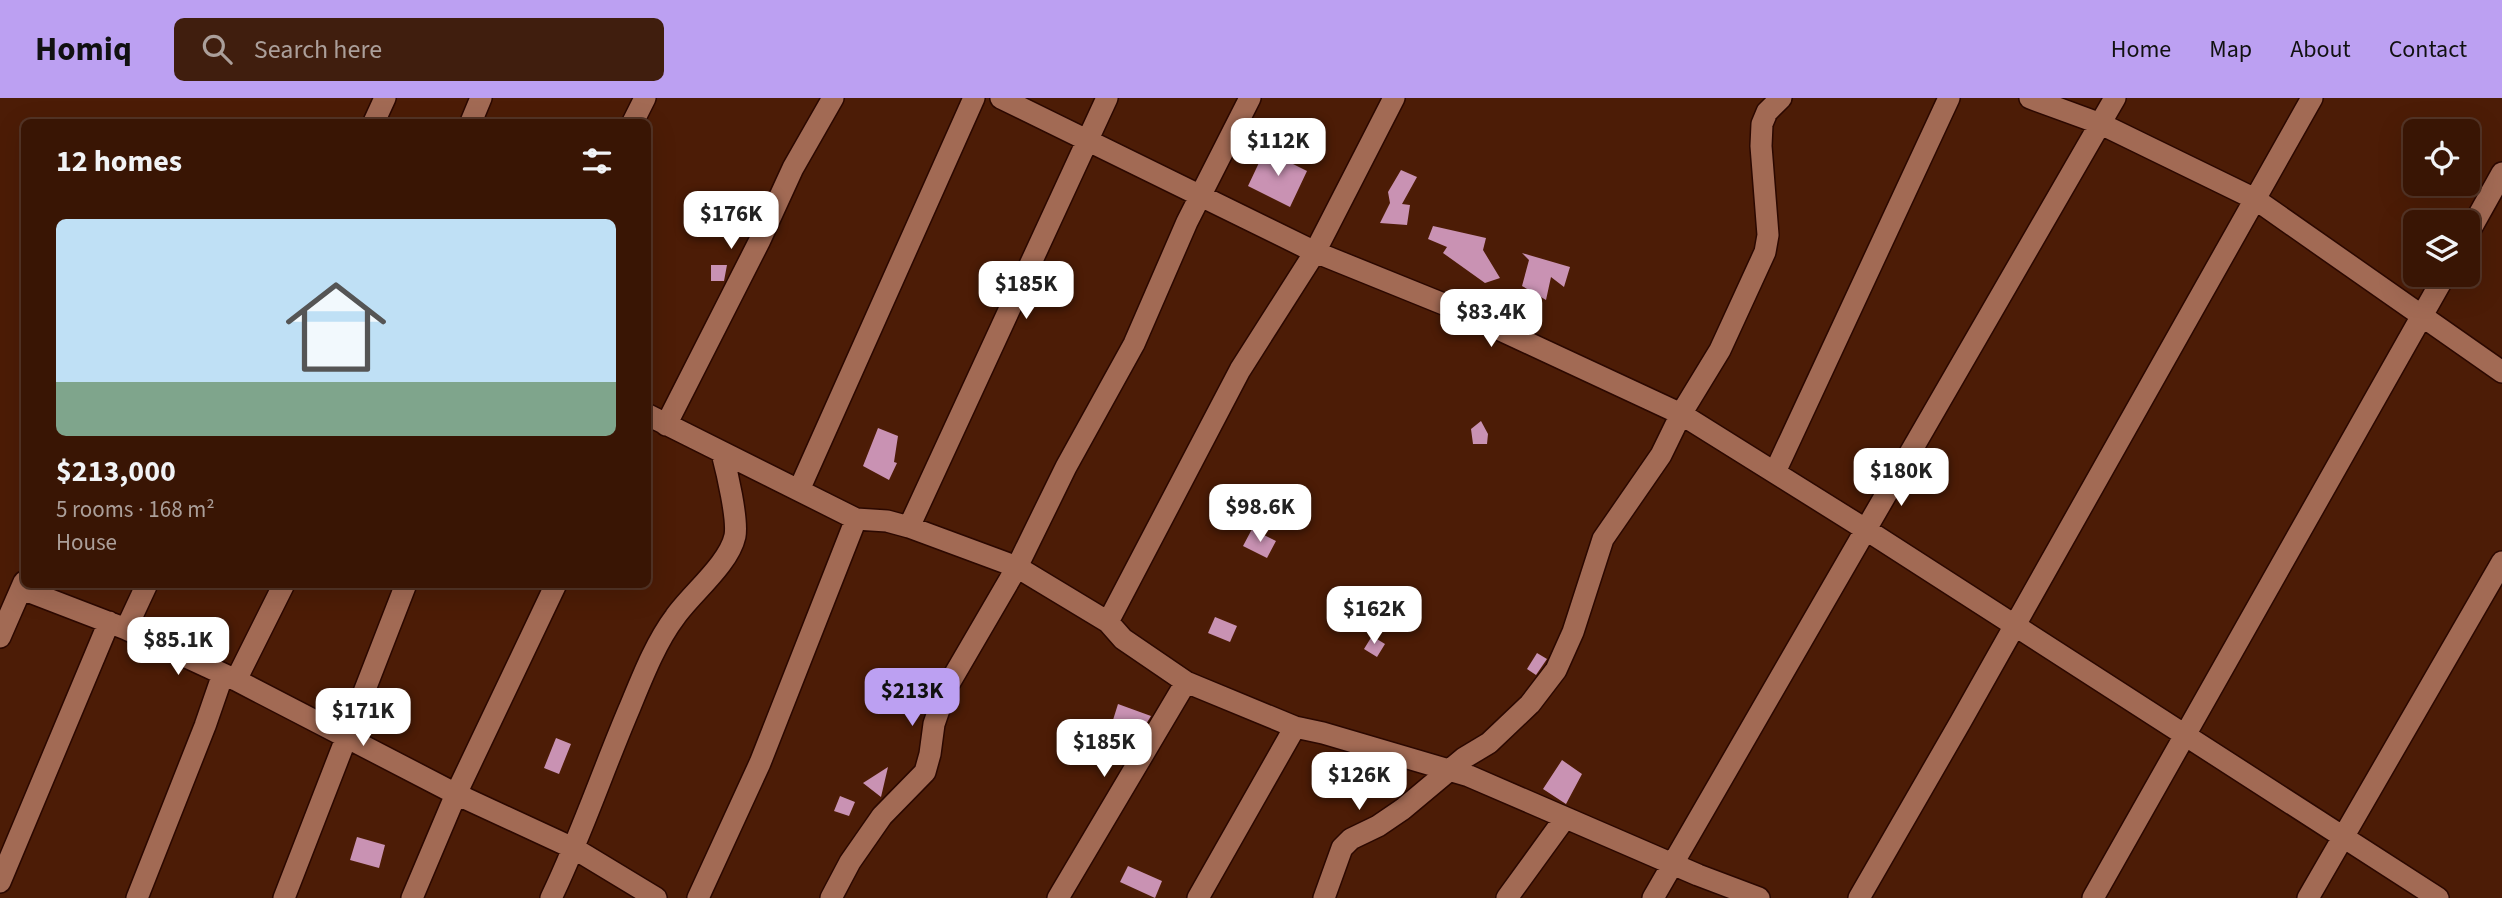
<!DOCTYPE html>
<meta charset="utf-8">
<style>
:root{--surface:#391504;--page:#401e0e;--text:#f1f3f6;--muted:#ab9f9a;--line:#533426;--accent:#bca0f2}
body{margin:0;font-family:"Source Sans 3",sans-serif;background:var(--page);color:var(--text);height:100vh;display:flex;flex-direction:column;font-size:26px;white-space:nowrap}
*{box-sizing:border-box;margin:0}
p{font-size:23px;color:var(--muted)}
.icon{flex:none;width:38px;height:38px;fill:none;stroke:currentColor;stroke-width:2;stroke-linecap:round;stroke-linejoin:round}
.map{position:relative;flex:1;overflow:hidden}
.side{position:absolute;left:21px;top:21px;width:630px;height:469px;display:flex;flex-direction:column;background:var(--surface);border-radius:10px;box-shadow:0 7px 28px #0002,0 0 0 2px var(--line)}
.side>*{flex:none}
.tools{position:absolute;left:2403px;top:21px;display:grid;gap:14px}
.tools a{display:grid;place-items:center;width:77px;height:77px;border-radius:10px;background:var(--surface);box-shadow:0 7px 28px #0002,0 0 0 2px var(--line);font-size:35px}
.price{position:absolute;translate:-50% -60px;padding:0 16px;border-radius:14px;background:#fff;color:#222;font-size:23px;line-height:46px;filter:drop-shadow(0 2px 4px #0008)}
.price::after{content:'';position:absolute;left:50%;top:42px;width:21px;height:16px;margin-left:-10px;background:inherit;clip-path:polygon(0 0,100% 0,50% 100%)}
.price.selected{background:var(--accent);color:#111}
ul{padding:0;list-style:none}
li{display:grid;align-content:center;gap:14px;height:371px;padding:0 35px}
li span{display:grid;place-items:center;height:217px;border-radius:10px;color:#555}
li>.icon{margin-inline-start:auto}
span .icon{width:126px;height:126px;fill:#fffc;stroke-width:1}
li b{font-size:30px}
h2{display:flex;justify-content:space-between;align-items:center;height:84px;padding:0 35px;font-size:30px}
header{display:flex;align-items:center;gap:42px;box-sizing:border-box;height:98px;padding:0 35px;background:var(--accent);color:#111}
header strong{font-size:33px}
nav{display:flex;gap:38px;margin-inline-start:auto;font-size:24px}
.search{width:490px;height:63px;background:var(--page);display:flex;align-items:center;gap:18px;box-sizing:border-box;padding:0 24px;border-radius:10px;color:var(--muted);font-size:26px}
.map>svg:first-child{display:block}
</style>
<header>
<strong>Homiq</strong>
<div class="search"><svg class="icon" aria-label="search" viewBox="0 0 24 24"><circle cx="10" cy="10" r="6"/><path d="M15 15l6 6"/></svg>Search here</div>
<nav><a>Home</a><a>Map</a><a>About</a><a>Contact</a></nav>
</header>
<div class="map">
<svg width="2502" height="800" viewBox="0 0 2502 800">
<rect width="100%" height="100%" fill="#4c1c06"/>
<path fill="#c992b3" d="M 1265,52 L 1307,73 L 1290,109 L 1248,88 Z
M 1401,72 L 1417,79 L 1402,106 L 1410,107 L 1407,127 L 1380,125 L 1390,105 L 1388,94 Z
M 1433,128 L 1486,140 L 1483,152 L 1500,180 L 1485,185 L 1443,155 L 1447,149 L 1428,141 Z
M 1522,155 L 1570,169 L 1564,189 L 1551,179 L 1546,202 L 1522,188 L 1529,162 Z
M 711,167 L 727,167 L 724,183 L 711,183 Z
M 1481,323 L 1488,336 L 1487,346 L 1473,346 L 1471,331 Z
M 878,330 L 898,338 L 894,364 L 897,365 L 889,382 L 863,368 Z
M 1252,431 L 1276,443 L 1267,460 L 1243,448 Z
M 1215,519 L 1237,528 L 1230,544 L 1208,535 Z
M 1372,538 L 1385,546 L 1377,559 L 1364,551 Z
M 1537,555 L 1547,561 L 1536,577 L 1527,571 Z
M 1118,606 L 1151,618 L 1138,639 L 1113,622 Z
M 556,640 L 571,646 L 559,676 L 544,670 Z
M 1562,662 L 1582,676 L 1566,706 L 1543,691 Z
M 888,669 L 881,699 L 863,685 Z
M 840,698 L 855,704 L 849,718 L 834,713 Z
M 357,739 L 385,747 L 379,770 L 350,762 Z
M 1128,768 L 1162,783 L 1155,800 L 1120,784 Z"/>
<g fill="none" stroke-linecap="round" stroke-linejoin="round">
<g stroke="#2b0800" stroke-width="24">
<path id="minor" d="M 1001,0 L 1315,154 L 1240,272 L 1108,524
M 1394,0 L 1315,154 L 1451,209 L 1681,316 L 1865,431 L 2438,800
M 2030,0 L 2101,26 L 2255,101 L 2502,274
M 374,24 L 385,0
M 471,24 L 481,0
M 633,24 L 645,0
M 2468,136 L 2502,75
M 648,317 L 856,421 L 887,423 L 909,429 L 1017,469 L 1108,524 L 1123,541 L 1186,584 L 1295,629 L 1198,800
M 666,327 L 760,142 L 793,70 L 833,0
M 1775,374 L 1949,0
M 799,392 L 974,0
M 909,429 L 1107,0
M 22,491 L 126,531 L 236,582 L 456,696 L 575,751 L 656,800
M 126,531 L 147,486
M 0,539 L 24,484
M 236,582 L 284,486
M 1295,629 L 1323,635 L 1469,678 L 1698,777 L 1759,800
M 0,784 L 109,524
M 137,800 L 205,628 L 223,576
M 284,800 L 406,486
M 412,800 L 456,696 L 556,486
M 551,800 C 581,738 603,672 630,609 C 642,580 656,544 675,519 C 691,496 729,466 735,438 C 738,421 727,374 722,355
M 698,800 L 760,665 L 856,421
M 831,800 L 850,764 L 882,718 L 925,674 L 930,656 L 934,626 L 946,591 L 1017,469 L 1066,369 L 1134,246 L 1187,124 L 1250,0
M 1058,800 L 1186,584
M 1324,800 L 1342,750 L 1351,741 L 1378,728 L 1403,711 L 1464,660 L 1489,645 L 1530,606 L 1556,572 L 1573,534 L 1603,441 L 1661,357 L 1681,316 L 1720,252 L 1765,154 L 1768,137 L 1761,48 L 1762,26 L 1767,14 L 1781,0
M 1507,800 L 1565,720
M 1653,800 L 2115,0
M 1859,800 L 1961,623 L 2312,0
M 2093,800 L 2445,177
M 2308,800 L 2502,464"/>
</g>
<use href="#minor" stroke="#a26a54" stroke-width="21"/>
</g>
</svg>
<div class="tools">
<a><svg class="icon" aria-label="locate" viewBox="0 0 24 24"><circle cx="12" cy="12" r="6"/><path d="M12 2v4M12 18v4M2 12h4M18 12h4"/></svg></a>
<a><svg class="icon" aria-label="layers" viewBox="0 0 24 24"><path d="M12 4l9 5-9 5-9-5zM3 14l9 5 9-5"/></svg></a>
</div>
<b class="price" style="left:1278px;top:80px">$112K</b>
<b class="price" style="left:731px;top:153px">$176K</b>
<b class="price" style="left:1026px;top:223px">$185K</b>
<b class="price" style="left:1491px;top:251px">$83.4K</b>
<b class="price" style="left:1901px;top:410px">$180K</b>
<b class="price" style="left:1260px;top:446px">$98.6K</b>
<b class="price" style="left:1374px;top:548px">$162K</b>
<b class="price" style="left:178px;top:579px">$85.1K</b>
<b class="price selected" style="left:912px;top:630px">$213K</b>
<b class="price" style="left:363px;top:650px">$171K</b>
<b class="price" style="left:1104px;top:681px">$185K</b>
<b class="price" style="left:1359px;top:714px">$126K</b>
<section class="side">
<h2>12 homes<svg class="icon" aria-label="filters" viewBox="0 0 24 24"><path d="M4 7h16M4 17h16"/><circle cx="9" cy="7" r="2"/><circle cx="15" cy="17" r="2"/></svg></h2>
<ul>
<li><span style="background:linear-gradient(#bfe0f5 75%,#7fa58c 0)"><svg class="icon" aria-label="home" viewBox="0 0 24 24"><path d="M3 11l9-7 9 7M6 9v11h12V9"/></svg></span><div><b>$213,000</b><p>5 rooms · 168 m²</p><p>House</p></div></li>
</ul>
</section>
</div>
